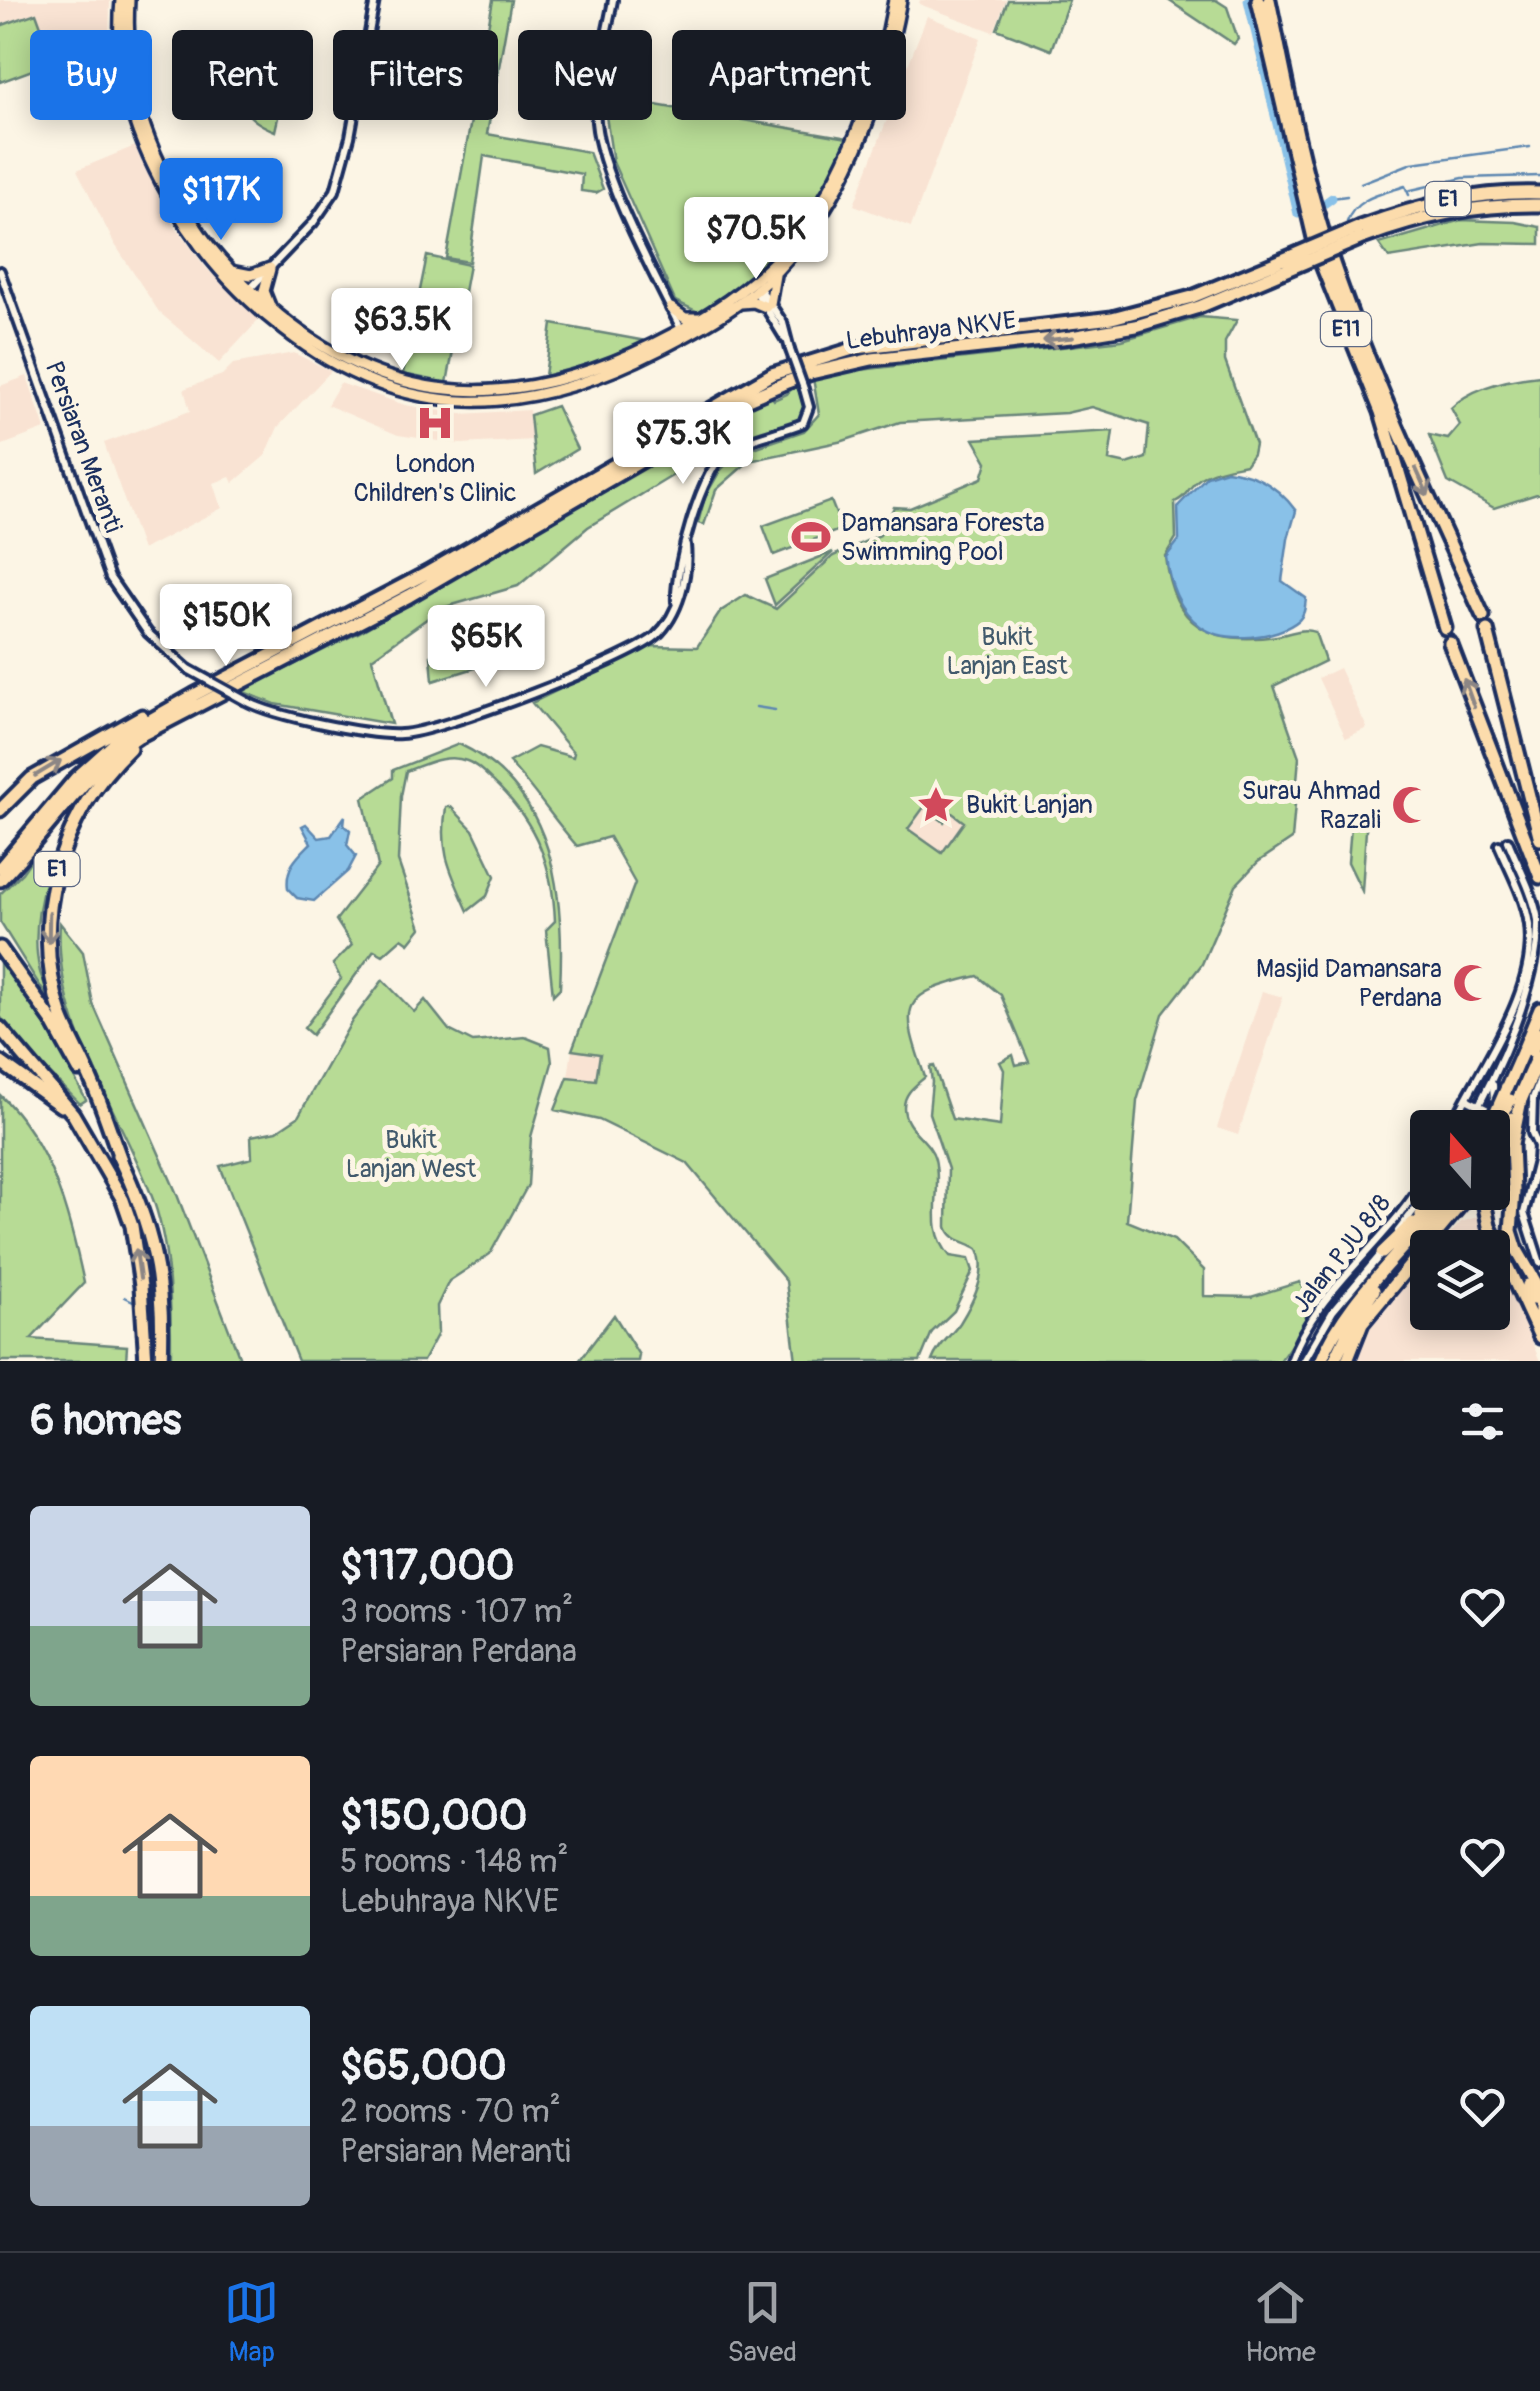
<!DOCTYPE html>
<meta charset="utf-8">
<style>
:root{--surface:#171b24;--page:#20242c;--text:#f1f3f6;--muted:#9ea1a6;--line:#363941;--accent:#1a73e8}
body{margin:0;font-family:Pangolin,sans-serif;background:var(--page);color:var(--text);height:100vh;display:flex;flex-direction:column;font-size:38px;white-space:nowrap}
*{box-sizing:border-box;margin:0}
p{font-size:32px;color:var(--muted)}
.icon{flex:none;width:55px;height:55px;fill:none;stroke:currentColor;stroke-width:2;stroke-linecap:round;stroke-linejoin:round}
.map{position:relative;height:1361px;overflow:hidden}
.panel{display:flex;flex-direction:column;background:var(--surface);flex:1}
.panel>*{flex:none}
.hud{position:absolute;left:30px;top:30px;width:1000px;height:90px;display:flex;gap:20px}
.needle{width:65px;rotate:340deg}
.tools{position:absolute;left:1410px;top:1110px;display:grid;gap:20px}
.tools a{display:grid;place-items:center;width:100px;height:100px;border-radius:10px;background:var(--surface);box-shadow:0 5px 25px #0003;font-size:50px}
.price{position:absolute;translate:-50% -85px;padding:0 22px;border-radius:10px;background:#fff;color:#222;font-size:32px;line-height:65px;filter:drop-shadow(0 2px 5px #0008)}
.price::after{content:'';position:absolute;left:50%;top:60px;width:30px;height:22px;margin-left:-15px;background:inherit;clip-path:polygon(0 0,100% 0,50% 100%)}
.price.selected{background:var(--accent);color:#fff}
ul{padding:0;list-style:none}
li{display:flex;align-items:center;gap:30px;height:250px;padding:0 30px}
li span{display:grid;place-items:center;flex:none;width:280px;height:200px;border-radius:10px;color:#555}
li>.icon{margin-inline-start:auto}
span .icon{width:120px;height:120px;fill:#fffc;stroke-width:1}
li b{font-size:42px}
h2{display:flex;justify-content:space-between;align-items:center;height:120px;padding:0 30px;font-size:42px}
.pill{padding:0 35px;border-radius:10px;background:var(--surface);box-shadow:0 5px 25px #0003;font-size:35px;line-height:90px}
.pill.selected{background:var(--accent);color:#fff}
.menu{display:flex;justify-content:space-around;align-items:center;height:140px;border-top:2px solid var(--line);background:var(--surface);font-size:28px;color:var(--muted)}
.menu a{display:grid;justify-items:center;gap:5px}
.menu .selected{color:var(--accent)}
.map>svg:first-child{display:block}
</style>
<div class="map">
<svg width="1540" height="1361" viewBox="0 0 1540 1361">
<rect width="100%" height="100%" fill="#fcf5e5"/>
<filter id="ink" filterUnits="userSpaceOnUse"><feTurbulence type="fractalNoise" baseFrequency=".01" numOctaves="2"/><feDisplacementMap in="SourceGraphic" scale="20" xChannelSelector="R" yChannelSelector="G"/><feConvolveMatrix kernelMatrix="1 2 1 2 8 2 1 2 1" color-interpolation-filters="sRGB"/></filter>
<g filter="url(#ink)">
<path fill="#f9e3d3" d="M 0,0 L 110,0 L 109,42 L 0,82 Z
M 920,0 L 1006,0 L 994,32 L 919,4 Z
M 927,16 L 981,38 L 911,227 L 854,205 Z
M 135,146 L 168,217 L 206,268 L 258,317 L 257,322 L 219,363 L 159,312 L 114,243 L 77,170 Z
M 294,353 L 331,371 L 278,427 L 266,455 L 233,483 L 230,477 L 214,483 L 222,508 L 142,550 L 104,443 L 190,411 L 184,389 L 222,375 L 233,364 Z
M 27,376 L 45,429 L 0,446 L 0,386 Z
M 340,383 L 405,405 L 461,414 L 529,410 L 533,440 L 460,444 L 398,435 L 327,405 Z
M 1339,668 L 1367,728 L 1346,738 L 1318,678 Z
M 924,807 L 951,812 L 965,822 L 942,853 L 908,829 Z
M 1262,991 L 1283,997 L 1238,1135 L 1217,1128 Z
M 572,1050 L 600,1054 L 596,1081 L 568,1077 Z
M 1477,1217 L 1491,1247 L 1438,1247 L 1461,1222 Z
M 1493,1251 L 1540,1361 L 1352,1361 L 1366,1329 L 1427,1258 L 1428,1312 L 1492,1312 Z"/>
<path fill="#b7db95" stroke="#69857a" stroke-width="2.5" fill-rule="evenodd" d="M 493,0 L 511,0 L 487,134 L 589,152 L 603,189 L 596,193 L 581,191 L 582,174 L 484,156 L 469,262 L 446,258 Z
M 1008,0 L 1069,0 L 1051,50 L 997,29 Z
M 1168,0 L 1216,0 L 1227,7 L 1238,39 L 1234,44 Z
M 36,13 L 54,62 L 0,82 L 0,26 Z
M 246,56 L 290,64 L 275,131 C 233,115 238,94 246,56 Z
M 603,96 L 848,138 C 822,212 765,273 700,313 L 675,301 L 613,162 Z
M 1461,220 L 1515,222 L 1540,227 L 1540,244 L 1483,243 L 1389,258 L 1379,244 Z
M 427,256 L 469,265 L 447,383 L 403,374 Z
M 1200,317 L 1237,320 L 1225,342 L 1225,361 L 1255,444 L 1253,454 L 1246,464 C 1228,468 1204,470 1192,486 C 1185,494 1185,497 1175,502 L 1176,538 L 1165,556 C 1173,626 1209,646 1277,636 C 1290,634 1302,627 1315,632 L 1325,661 L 1274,686 L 1299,757 L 1292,839 L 1258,862 L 1236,885 L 1202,964 L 1163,1014 L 1137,1101 L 1127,1221 L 1174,1240 L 1204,1270 L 1204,1296 L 1251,1297 L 1300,1282 L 1307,1297 L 1323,1299 L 1280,1361 L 932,1361 C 937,1346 951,1336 960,1323 C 973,1302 989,1272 978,1249 C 967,1241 952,1242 947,1227 L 948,1169 L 929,1113 L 932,1082 L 930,1067 L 934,1066 L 952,1119 L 1000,1126 L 1004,1070 L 1000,1062 L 1013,1055 L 1016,1065 L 1029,1062 L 1001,995 L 978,976 C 900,994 899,1003 925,1077 C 915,1086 904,1093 904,1107 C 904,1130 930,1139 935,1159 C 943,1194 924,1227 950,1256 L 969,1259 L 973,1271 L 954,1311 L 932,1332 L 920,1361 L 796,1361 L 786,1281 L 687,1163 L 599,1120 L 555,1110 L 568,1077 L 596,1080 L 600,1054 L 572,1050 L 635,883 L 609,837 L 577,846 C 553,819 534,789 509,762 L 537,747 L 573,757 L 574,753 L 532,703 L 648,646 L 697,647 L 721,611 L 746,595 L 776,609 L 833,556 L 880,535 L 894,507 L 910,508 L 982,478 L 987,462 L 974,439 L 1113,431 L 1109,460 L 1127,464 L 1146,458 L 1149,425 L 1092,407 L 1066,413 L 900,422 L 843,441 L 749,461 L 716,490 L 704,525 L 698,523 L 705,497 L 720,471 L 736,454 L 804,431 L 819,414 L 813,378 L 851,371 L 1122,340 ZM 924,807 L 944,822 L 951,812 L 964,822 L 942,853 L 908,829 Z
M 552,324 L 646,341 L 599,361 L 545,376 Z
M 1540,376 L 1540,493 L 1494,508 L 1448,482 L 1429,435 L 1448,439 L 1460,425 L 1451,408 C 1473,386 1510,379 1540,376 Z
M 797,383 L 804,409 L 798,422 L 690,465 L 588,527 L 518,586 L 442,608 L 372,658 L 391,724 L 275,704 L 241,691 L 360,632 L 749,405 L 770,394 L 774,400 L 787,394 Z
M 556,406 L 577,449 L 536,474 L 530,415 Z
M 831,501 L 842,529 L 774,555 L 763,526 Z
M 833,552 L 775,605 L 765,579 Z
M 525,630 L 536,649 L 433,681 L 431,656 L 474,632 L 479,640 Z
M 459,744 C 555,789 565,896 560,988 L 553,995 L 546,930 L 555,921 C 553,867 537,825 498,786 C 489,778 479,765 467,761 C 446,753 426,764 406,771 L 401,796 L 398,861 L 421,928 L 409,943 L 402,938 L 383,955 L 374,950 L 312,1035 L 304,1028 L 341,979 L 333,964 L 352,945 L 336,920 L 378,866 L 363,798 L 393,778 L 393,770 Z
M 446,807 L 451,807 L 473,830 L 495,876 L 487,896 L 468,911 C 450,870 439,853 446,807 Z
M 1352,814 L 1367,815 L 1362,891 L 1348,862 Z
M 33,857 L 47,875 C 38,906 32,940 40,972 C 43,983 50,992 50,1002 L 0,922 L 0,894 L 22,873 Z
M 60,923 L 83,952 L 93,1004 L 176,1192 L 241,1361 L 171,1361 C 171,1309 171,1252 154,1202 C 121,1111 53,1024 60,923 Z
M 0,962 L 47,1026 L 86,1100 L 80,1104 L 14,1037 L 0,1016 Z
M 383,980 L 414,1012 L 425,1000 L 449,1030 L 473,1042 L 525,1037 L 550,1047 L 552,1063 L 531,1137 L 528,1185 L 490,1254 L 449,1281 L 437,1306 L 438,1333 L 423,1361 L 298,1361 L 220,1166 L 252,1158 L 251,1136 L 277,1131 L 298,1117 L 352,1021 Z
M 0,1095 C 51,1142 70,1217 84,1283 L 31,1339 L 127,1346 L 126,1361 L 0,1361 Z
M 614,1315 L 639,1355 L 638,1361 L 579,1361 Z"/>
<path fill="#89c1e8" stroke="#5d87b1" stroke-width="2.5" d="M 1226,470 C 1255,473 1279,487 1296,511 L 1288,539 L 1282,581 L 1306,598 C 1305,606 1305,614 1299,620 C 1277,639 1224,644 1200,626 C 1179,610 1169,583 1166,557 L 1179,540 L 1178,506 L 1207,476 Z
M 345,816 L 344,825 L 350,830 L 347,845 L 356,856 L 348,871 L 314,901 L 297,898 L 288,889 C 285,867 297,857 311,843 L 302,826 L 306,824 L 319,838 L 331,836 Z"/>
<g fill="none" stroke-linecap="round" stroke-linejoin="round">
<path stroke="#5d87b1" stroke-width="2.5" d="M 1361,183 L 1412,163 L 1530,147
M 1407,191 L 1463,178 L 1540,176
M 1332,198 L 1347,196
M 1347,222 C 1355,197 1383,194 1405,186 L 1409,195
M 756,707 L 775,710
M 125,1297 L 137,1303
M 137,1361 L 138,1326"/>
<path stroke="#89c1e8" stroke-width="9" d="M 1248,0 L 1298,214
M 1325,203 L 1332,198"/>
<g stroke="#1b2f5e" stroke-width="14">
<path id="minor" d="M 613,0 C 606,39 593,82 596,122 C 601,178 655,276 681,329
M 0,271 L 110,578 L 148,633 L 188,669
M 759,287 L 783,323 L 790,350
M 249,290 L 313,223 L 335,191 L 350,137 L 375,0
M 755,290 L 785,339
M 676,602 C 674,570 701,467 729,450 C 746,439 782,432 803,423 L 809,407 L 804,389
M 246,701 C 273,716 370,736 401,734 C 439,733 628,660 656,636 C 679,615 689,575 686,545
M 1540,1080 L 1533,1098 L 1532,1133 L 1538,1146 L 1537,1161 L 1524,1213 L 1540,1263
M 1493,1085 L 1495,1112
M 1466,1099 L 1496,1114
M 1470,1122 L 1495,1113
M 1451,1128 C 1478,1069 1538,994 1529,925 C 1525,897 1510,871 1499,845
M 1466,1128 C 1497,1075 1540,982 1538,920 C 1533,892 1518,866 1508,841
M 1398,1231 L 1428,1192
M 1291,1361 C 1314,1291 1392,1239 1428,1173
M 1304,1361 L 1333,1311 L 1382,1253"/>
</g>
<g stroke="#1b2f5e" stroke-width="16">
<path id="major" d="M 121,0 C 113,86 141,155 187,227 C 214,268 245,300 284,330 C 406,425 526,418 659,350 C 700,329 745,305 777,271 C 847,198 883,98 901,0
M 129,0 C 124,85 146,150 192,221 C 216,259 245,286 279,315 C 398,412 520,409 653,344 C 706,318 754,287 793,242 C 846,179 880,81 894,0
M 270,269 L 264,291 L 270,306
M 231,271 L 251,275 L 270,268
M 741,303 L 754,302 L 766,307
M 770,304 L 775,275
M 671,308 L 685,318 L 699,318"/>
</g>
<g stroke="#1b2f5e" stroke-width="19">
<path id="highway" d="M 1258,0 L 1318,255 L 1381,412 L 1445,628
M 1269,0 C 1285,76 1299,155 1322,230 C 1364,363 1425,490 1483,616
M 1360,227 C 1420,205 1476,191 1540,193
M 1362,238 C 1421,216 1477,204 1540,205
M 1487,630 L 1540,839
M 1450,643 L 1540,877
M 0,810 L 32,778 L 142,716
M 0,868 L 76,778 L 124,735 L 194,695 L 427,573 L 772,374 L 856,348 L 1112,318 L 1192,297 L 1282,260
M 0,880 C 47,833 82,773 139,736 L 409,596 L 748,399 L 787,382 L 811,373 L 872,359 L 1071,337 L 1136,326 L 1199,307 L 1284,271
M 0,948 L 52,1021 L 79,1070
M 0,1028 L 73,1114 L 123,1200 L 132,1226 L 141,1286 L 146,1361
M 1522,1053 L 1540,1009
M 0,1062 L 61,1106
M 1510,1100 L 1540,1033
M 1521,1100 L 1540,1056
M 1512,1144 L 1514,1191 L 1511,1231 L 1517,1250 L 1540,1290
M 118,1155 C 153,1227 165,1280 161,1361
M 1492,1159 L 1504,1137
M 121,1160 C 110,1131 101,1101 88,1073 C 80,1054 69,1036 62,1017 C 29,922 58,817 130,748
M 1482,1192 L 1489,1226 L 1540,1337
M 1431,1216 L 1424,1220 L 1421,1215 L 1434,1192
M 1419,1239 L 1459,1192
M 1528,1285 L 1533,1299 L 1540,1296
M 1540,1299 L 1540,1314
M 1321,1361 C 1342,1309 1383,1271 1419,1229 L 1419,1224 L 1413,1223 L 1382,1253
M 1334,1361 L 1355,1317 L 1374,1290
M 1347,1361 L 1362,1323 L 1471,1192"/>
</g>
<use href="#minor" stroke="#fcf5e5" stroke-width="6"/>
<use href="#major" stroke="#fcdcac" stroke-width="9"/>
<use href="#highway" stroke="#fcdcac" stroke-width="11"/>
<g stroke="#1b2f5e" stroke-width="14" stroke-linecap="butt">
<path id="minor-bridge" d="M 790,350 L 804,389
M 188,669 L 246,701"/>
</g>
<g stroke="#1b2f5e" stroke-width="19" stroke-linecap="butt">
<path id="highway-bridge" d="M 1282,260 L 1360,227
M 1284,271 L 1362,238
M 1489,1128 L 1522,1053
M 1495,1131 L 1510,1100
M 1504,1137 L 1513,1118
M 1512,1144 L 1521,1100"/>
</g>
<use href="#minor-bridge" stroke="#fcf5e5" stroke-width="6"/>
<use href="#highway-bridge" stroke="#fcdcac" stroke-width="11"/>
</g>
<defs><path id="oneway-shaft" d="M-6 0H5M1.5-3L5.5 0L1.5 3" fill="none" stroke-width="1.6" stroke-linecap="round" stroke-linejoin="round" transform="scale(2.5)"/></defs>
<g stroke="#8c8685">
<use href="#oneway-shaft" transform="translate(1058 339) rotate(174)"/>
<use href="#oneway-shaft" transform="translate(1422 482) rotate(66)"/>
<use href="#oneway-shaft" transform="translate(1469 693) rotate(-110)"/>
<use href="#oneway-shaft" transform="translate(48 768) rotate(-31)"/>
<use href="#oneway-shaft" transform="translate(49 928) rotate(91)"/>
<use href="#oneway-shaft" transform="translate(138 1264) rotate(-98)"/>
</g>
</g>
<defs>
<g id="hospital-bare" transform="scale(3)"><path d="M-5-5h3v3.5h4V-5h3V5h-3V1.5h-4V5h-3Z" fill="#d1495b" stroke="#fcf5e5" stroke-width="2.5" paint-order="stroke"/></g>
<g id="stadium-bare" transform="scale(3)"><path d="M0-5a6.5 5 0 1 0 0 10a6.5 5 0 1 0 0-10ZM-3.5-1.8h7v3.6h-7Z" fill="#d1495b" stroke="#fcf5e5" stroke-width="2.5" paint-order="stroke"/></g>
<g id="sight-bare" transform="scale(3)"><path d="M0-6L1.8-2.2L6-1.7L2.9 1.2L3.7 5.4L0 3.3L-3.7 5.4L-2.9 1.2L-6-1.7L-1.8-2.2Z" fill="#d1495b" stroke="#fcf5e5" stroke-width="2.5" paint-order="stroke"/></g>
<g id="mosque-bare" transform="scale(3)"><path d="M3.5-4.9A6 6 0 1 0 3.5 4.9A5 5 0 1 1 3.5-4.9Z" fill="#d1495b" stroke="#fcf5e5" stroke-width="2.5" paint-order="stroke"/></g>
</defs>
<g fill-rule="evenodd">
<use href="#hospital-bare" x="435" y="423"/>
<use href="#stadium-bare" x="811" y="537"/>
<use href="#sight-bare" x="936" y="805"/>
<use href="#mosque-bare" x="1411" y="805"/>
<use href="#mosque-bare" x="1472" y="983"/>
</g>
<g text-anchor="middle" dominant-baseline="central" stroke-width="10" stroke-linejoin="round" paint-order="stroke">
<g fill="#fcf5e5" stroke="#5e6a86" stroke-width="2.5">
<rect x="1425.5" y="182" width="45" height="34" rx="8"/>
<rect x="1321" y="312" width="50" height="34" rx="8"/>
<rect x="34.5" y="852" width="45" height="34" rx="8"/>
</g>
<g font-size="22" font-weight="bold" fill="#1b2f5e">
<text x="1448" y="199">E1</text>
<text x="1346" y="329">E11</text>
<text x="57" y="869">E1</text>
</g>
<g font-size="25" fill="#1b2f5e" stroke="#fcf5e5">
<text transform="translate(931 331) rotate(-7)">Lebuhraya NKVE</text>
<text transform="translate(83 447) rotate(70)">Persiaran Meranti</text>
<text transform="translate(1342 1254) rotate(-52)">Jalan PJU 8/8</text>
</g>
<g font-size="25" fill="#1b2f5e" stroke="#fcf5e5" text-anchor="start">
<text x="435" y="464" text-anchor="middle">London<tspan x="435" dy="29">Children's Clinic</tspan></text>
<text x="841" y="523">Damansara Foresta<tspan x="841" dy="29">Swimming Pool</tspan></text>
<text x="1381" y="791" text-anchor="end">Surau Ahmad<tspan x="1381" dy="29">Razali</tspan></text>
<text x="966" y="805">Bukit Lanjan</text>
<text x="1442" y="969" text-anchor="end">Masjid Damansara<tspan x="1442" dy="29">Perdana</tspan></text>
</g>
<g font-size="25" fill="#425a6c" stroke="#fcf5e5">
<text x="1007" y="637">Bukit<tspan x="1007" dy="29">Lanjan East</tspan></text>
<text x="411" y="1140">Bukit<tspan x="411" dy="29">Lanjan West</tspan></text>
</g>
</g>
</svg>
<div class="tools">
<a><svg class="needle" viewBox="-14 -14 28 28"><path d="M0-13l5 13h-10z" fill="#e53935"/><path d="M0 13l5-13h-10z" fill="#9ea1a6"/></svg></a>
<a><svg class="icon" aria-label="layers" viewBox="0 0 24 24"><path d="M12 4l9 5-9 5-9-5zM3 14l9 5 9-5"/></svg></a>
</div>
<b class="price selected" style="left:221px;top:243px">$117K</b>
<b class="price" style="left:756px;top:282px">$70.5K</b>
<b class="price" style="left:402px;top:373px">$63.5K</b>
<b class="price" style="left:683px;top:487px">$75.3K</b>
<b class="price" style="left:226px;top:669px">$150K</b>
<b class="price" style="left:486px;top:690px">$65K</b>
<div class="hud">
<a class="pill selected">Buy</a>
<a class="pill">Rent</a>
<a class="pill">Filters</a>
<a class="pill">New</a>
<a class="pill">Apartment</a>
</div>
</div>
<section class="panel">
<h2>6 homes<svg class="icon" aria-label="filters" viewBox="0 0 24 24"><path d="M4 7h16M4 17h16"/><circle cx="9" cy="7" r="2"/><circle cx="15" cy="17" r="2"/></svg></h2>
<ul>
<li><span style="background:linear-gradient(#c9d6e8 60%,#7fa58c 0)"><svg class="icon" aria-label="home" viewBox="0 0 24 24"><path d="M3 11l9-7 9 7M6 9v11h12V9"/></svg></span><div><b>$117,000</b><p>3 rooms · 107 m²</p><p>Persiaran Perdana</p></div><svg class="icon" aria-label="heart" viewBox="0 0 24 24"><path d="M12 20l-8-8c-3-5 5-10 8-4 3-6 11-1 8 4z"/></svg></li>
<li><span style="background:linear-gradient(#ffd9b3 70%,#7fa58c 0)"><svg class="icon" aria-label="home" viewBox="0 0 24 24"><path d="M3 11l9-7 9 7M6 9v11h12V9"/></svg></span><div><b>$150,000</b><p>5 rooms · 148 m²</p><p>Lebuhraya NKVE</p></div><svg class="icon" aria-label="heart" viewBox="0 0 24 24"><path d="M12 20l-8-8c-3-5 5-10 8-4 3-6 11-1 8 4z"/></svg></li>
<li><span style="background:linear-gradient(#bfe0f5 60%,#9aa5b1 0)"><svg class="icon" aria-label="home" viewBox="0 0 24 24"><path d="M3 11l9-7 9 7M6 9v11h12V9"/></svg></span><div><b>$65,000</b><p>2 rooms · 70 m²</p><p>Persiaran Meranti</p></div><svg class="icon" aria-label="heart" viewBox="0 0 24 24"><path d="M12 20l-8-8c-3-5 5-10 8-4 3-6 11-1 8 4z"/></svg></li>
</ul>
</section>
<nav class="menu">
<a class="selected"><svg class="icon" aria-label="map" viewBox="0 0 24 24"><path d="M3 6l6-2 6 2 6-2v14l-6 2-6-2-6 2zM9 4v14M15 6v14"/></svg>Map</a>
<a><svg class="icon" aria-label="saved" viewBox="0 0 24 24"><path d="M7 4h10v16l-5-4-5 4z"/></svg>Saved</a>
<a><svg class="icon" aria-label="home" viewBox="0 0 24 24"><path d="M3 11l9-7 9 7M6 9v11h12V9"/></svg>Home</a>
</nav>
